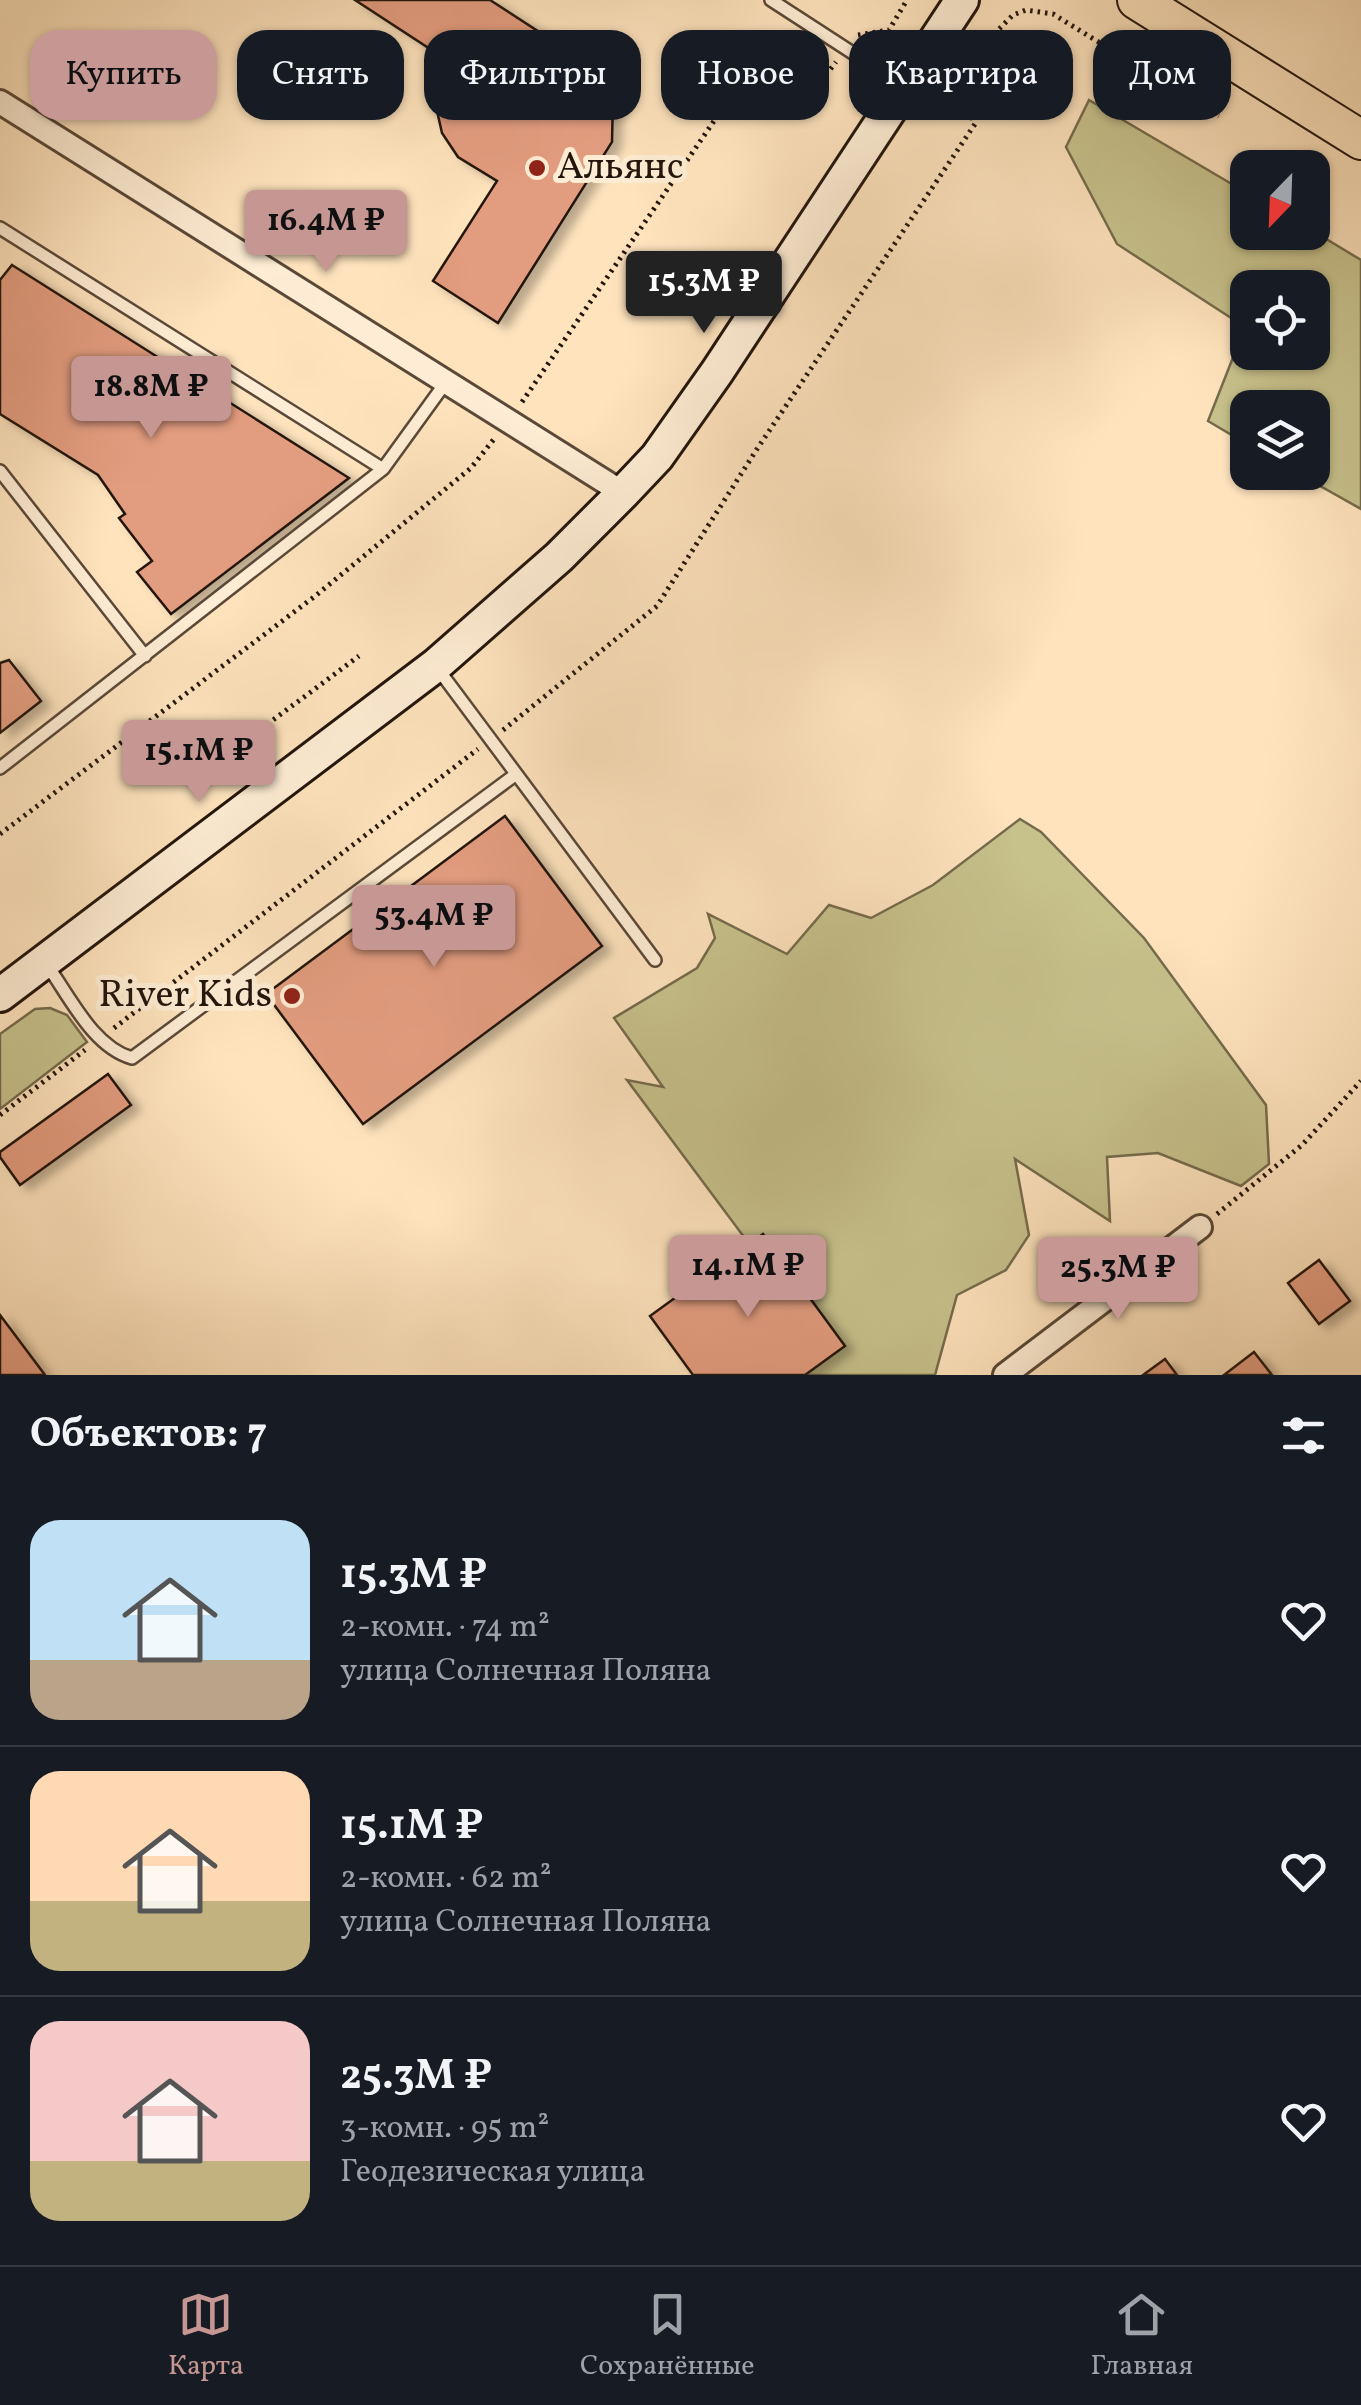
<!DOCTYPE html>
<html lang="ru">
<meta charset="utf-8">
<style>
:root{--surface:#171b24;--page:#20242c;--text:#f1f3f6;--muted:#9ea1a6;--line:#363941;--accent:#c59692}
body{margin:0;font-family:Vollkorn,serif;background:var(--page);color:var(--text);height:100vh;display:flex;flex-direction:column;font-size:38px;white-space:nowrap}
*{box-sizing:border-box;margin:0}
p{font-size:32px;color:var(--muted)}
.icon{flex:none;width:55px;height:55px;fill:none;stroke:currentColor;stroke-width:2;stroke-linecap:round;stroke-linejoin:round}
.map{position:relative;height:1375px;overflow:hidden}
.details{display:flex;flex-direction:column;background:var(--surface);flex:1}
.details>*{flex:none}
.top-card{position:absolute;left:30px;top:30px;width:1302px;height:90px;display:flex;gap:20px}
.needle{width:65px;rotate:203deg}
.fabs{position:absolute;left:1230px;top:150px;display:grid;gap:20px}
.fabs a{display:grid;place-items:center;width:100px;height:100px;border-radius:20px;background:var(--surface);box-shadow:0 2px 8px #0004;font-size:50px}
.price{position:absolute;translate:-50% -85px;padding:0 22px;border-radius:10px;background:var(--accent);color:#111;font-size:32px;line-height:65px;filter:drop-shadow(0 2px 5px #0008)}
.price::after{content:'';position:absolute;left:50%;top:60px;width:30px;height:22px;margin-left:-15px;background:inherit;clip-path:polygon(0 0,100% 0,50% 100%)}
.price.active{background:#222;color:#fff}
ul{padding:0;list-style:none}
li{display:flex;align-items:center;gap:30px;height:250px;padding:0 30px}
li+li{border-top:2px solid var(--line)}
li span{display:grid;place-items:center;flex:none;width:280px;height:200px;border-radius:30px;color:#555}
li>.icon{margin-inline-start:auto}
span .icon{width:120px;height:120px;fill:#fffc;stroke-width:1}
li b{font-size:42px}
h2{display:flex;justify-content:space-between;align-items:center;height:120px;padding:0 30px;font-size:42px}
.chip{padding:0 35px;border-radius:30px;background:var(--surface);box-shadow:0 2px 8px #0004;font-size:35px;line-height:90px}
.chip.active{background:var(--accent);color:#111}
.dock{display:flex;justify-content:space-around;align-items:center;height:140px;border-top:2px solid var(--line);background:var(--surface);font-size:28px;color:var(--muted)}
.dock a{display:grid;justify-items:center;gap:5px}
.dock .active{color:var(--accent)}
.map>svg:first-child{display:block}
</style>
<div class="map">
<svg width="1361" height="1375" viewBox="0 0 1361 1375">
<defs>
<filter id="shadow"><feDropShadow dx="9" dy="5" stdDeviation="5" flood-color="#0004"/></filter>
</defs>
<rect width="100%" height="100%" fill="#fee3bd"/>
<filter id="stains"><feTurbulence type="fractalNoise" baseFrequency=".002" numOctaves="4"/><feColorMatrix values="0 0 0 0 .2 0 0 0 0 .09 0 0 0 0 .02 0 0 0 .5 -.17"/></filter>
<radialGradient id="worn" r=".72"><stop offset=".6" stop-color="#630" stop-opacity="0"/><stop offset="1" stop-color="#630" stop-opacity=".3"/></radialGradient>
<path fill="#c7c18c" stroke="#756b4c" stroke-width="2.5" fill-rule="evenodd" d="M 1089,100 L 1247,193 L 1248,232 L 1313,231 L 1361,260 L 1361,509 L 1297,473 L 1312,472 L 1312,408 L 1248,408 L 1247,444 L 1208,421 L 1245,327 L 1117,244 L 1066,147 ZM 1248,288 L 1312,288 L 1312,352 L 1248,352 Z
M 1020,819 L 1041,832 L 1144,938 L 1266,1105 L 1269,1164 L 1241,1186 L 1158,1153 L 1107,1157 L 1110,1221 L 1015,1159 L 1029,1235 L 1006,1270 L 957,1295 L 935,1375 L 788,1375 L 750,1245 L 627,1080 L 663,1087 L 614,1018 L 697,968 L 715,938 L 708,914 L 787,954 L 829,905 L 871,918 L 933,885 Z
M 50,1008 L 67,1015 L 87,1042 L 0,1109 L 0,1034 L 35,1009 Z"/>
<path fill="#e29c7f" stroke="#23150c" stroke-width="2.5" filter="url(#shadow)" d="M 355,0 L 490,0 L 593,67 L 613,99 L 612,142 L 498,323 L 433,281 L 497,181 L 458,157 L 442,133 L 435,102 L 456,66 Z
M 12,265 L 349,478 L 171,614 L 137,572 L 152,561 L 119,518 L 125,514 L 98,475 L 0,414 L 0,280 Z
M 9,660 L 41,701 L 0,733 L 0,663 Z
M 505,816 L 602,946 L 363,1124 L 266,994 Z
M 108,1074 L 131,1105 L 20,1185 L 0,1157 L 0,1152 Z
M 763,1234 L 845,1346 L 805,1375 L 693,1375 L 650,1316 Z
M 1319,1260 L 1350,1301 L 1319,1324 L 1288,1283 Z
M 0,1315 L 45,1375 L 0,1375 Z
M 1254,1352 L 1272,1375 L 1224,1375 Z
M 1165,1359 L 1177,1375 L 1143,1375 Z"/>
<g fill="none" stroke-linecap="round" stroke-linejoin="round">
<g stroke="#5a4838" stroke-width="16">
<path id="lane" d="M 771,0 L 902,85
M 0,228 L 383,469
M 0,471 L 145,656
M 438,669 L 655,960
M 0,768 L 383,469 L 446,382
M 47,965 C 70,997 93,1047 132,1058 L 515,775"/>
</g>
<g stroke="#5a4838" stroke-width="28">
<path id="street" d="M 0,102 L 623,493
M 1005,1375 L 1200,1227"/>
</g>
<g stroke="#23150c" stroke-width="38">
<path id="secondary" d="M 0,995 L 436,665 L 559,557 L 623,493 L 657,457 L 717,372 L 962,0"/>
</g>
<g stroke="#23150c" stroke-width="42">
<path id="primary" d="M 1137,0 L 1361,140"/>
</g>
<path stroke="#23150c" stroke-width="5" stroke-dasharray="2.5 5" stroke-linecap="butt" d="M 858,35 L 889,30 L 907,0
M 522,402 L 742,80 L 829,71 L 836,62
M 144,728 L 218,761 L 359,656
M 503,730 L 657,606 L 757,449 L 975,124 L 961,93 L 966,75 L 995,33 L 1013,15 L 1026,10 L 1053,14 L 1219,116
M 0,834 L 314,597 L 471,468 L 494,439
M 114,1028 L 478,749
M 0,1115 L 85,1050
M 1217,1214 L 1302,1145 L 1361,1081"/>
<use href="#lane" stroke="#feedd4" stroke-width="11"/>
<use href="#street" stroke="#feedd4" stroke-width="22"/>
<use href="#secondary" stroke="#feedd4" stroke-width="32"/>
<use href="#primary" stroke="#fee3bd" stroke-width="38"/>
</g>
<g fill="#8f2418" stroke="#feedd4" stroke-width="4">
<circle cx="537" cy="168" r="10"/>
<circle cx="292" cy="996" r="10"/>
</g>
<g text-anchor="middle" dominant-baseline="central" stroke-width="10" stroke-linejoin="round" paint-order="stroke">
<g font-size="38" fill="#23150c" stroke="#feedd4" text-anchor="start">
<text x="557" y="168">Альянс</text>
<text x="272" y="996" text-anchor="end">River Kids</text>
</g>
</g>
<rect width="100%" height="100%" filter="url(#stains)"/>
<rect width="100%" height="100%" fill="url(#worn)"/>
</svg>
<div class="fabs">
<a><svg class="needle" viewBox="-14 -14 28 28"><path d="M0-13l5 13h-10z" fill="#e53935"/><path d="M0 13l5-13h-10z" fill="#9ea1a6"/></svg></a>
<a><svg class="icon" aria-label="locate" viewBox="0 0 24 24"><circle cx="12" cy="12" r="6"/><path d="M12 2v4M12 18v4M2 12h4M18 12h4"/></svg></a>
<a><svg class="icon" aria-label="layers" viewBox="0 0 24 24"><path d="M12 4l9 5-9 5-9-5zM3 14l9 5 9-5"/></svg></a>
</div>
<b class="price" style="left:326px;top:275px">16.4M ₽</b>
<b class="price active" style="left:704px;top:336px">15.3M ₽</b>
<b class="price" style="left:151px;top:441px">18.8M ₽</b>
<b class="price" style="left:199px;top:805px">15.1M ₽</b>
<b class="price" style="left:434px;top:970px">53.4M ₽</b>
<b class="price" style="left:748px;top:1320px">14.1M ₽</b>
<b class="price" style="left:1118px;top:1322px">25.3M ₽</b>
<div class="top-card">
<a class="chip active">Купить</a>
<a class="chip">Снять</a>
<a class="chip">Фильтры</a>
<a class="chip">Новое</a>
<a class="chip">Квартира</a>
<a class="chip">Дом</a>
</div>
</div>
<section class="details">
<h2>Объектов: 7<svg class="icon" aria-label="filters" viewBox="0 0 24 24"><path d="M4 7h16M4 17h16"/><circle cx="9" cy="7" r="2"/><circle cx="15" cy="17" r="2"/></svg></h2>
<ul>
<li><span style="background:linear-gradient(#bfe0f5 70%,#b9a48a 0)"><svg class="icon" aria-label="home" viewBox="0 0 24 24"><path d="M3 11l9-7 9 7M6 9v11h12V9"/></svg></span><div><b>15.3M ₽</b><p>2-комн. · 74 m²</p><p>улица Солнечная Поляна</p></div><svg class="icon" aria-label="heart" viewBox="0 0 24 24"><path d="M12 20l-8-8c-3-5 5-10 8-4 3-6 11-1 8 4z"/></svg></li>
<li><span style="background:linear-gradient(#ffd9b3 65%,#c2b280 0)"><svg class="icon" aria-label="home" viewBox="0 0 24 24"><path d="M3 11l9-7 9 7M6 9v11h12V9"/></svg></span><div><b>15.1M ₽</b><p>2-комн. · 62 m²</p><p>улица Солнечная Поляна</p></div><svg class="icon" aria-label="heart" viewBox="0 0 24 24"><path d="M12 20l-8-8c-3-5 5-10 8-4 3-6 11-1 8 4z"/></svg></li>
<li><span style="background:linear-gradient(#f6c9c9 70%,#c2b280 0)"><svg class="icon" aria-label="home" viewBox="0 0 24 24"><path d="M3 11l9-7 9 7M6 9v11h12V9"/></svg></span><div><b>25.3M ₽</b><p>3-комн. · 95 m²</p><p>Геодезическая улица</p></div><svg class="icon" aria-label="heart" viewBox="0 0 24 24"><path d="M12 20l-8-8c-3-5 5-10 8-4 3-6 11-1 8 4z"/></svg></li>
</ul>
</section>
<nav class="dock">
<a class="active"><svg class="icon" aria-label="map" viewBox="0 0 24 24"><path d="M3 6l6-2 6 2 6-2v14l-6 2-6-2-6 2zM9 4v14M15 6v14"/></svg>Карта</a>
<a><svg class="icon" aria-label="saved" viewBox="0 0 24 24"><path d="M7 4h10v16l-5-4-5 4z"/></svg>Сохранённые</a>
<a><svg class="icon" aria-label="home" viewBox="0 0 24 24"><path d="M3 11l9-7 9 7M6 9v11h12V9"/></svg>Главная</a>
</nav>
